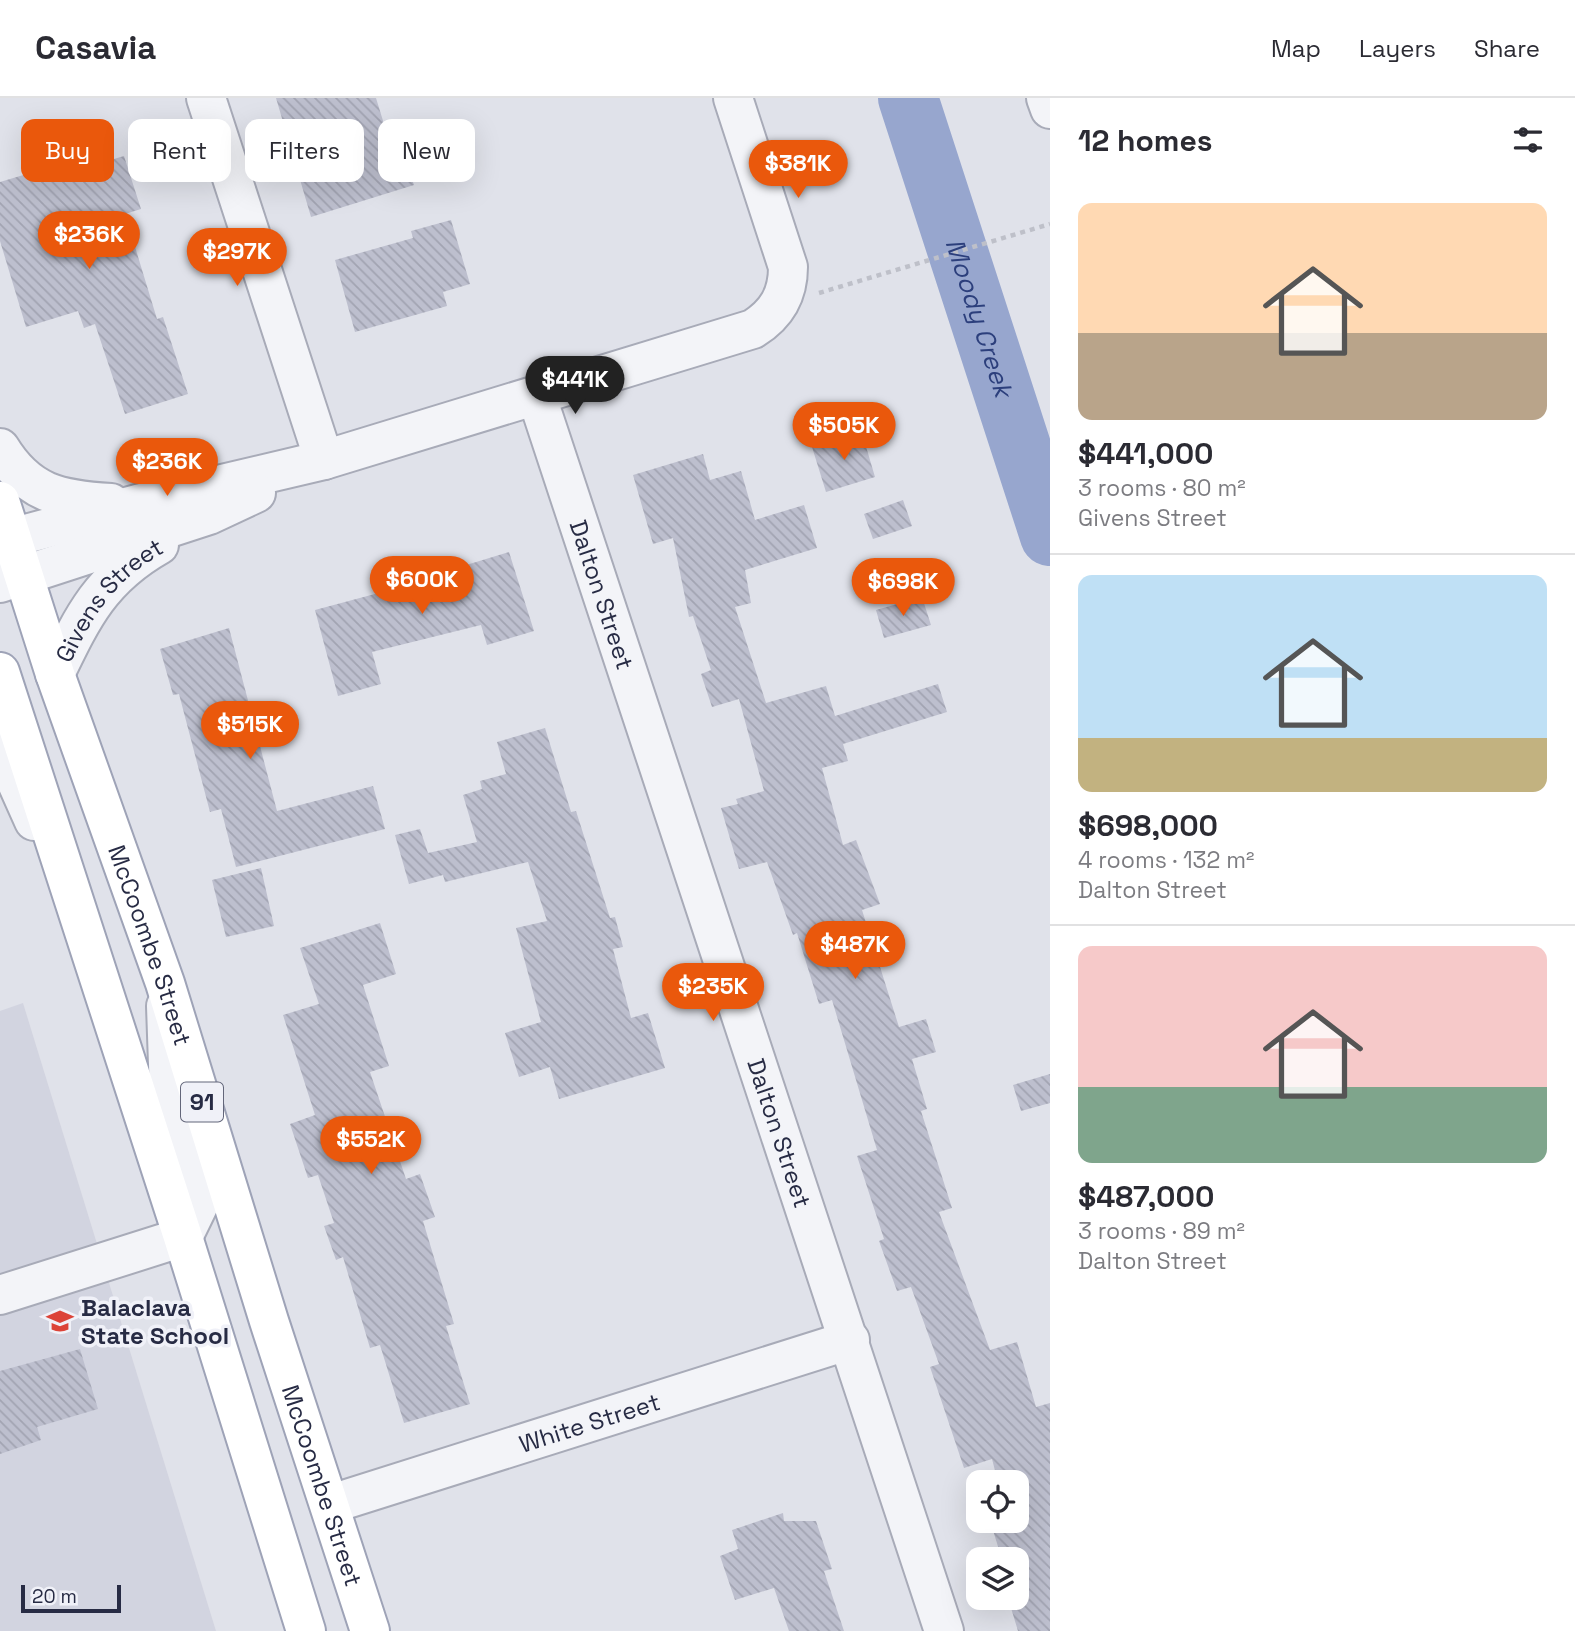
<!DOCTYPE html>
<meta charset="utf-8">
<style>
:root{--surface:#fff;--page:#f2f2f3;--text:#2b2b33;--muted:#7c7c81;--line:#e1e1e2;--accent:#ea580c}
body{margin:0;font-family:"Space Grotesk",sans-serif;background:var(--page);color:var(--text);height:100vh;display:flex;flex-direction:column;font-size:26px;white-space:nowrap}
*{box-sizing:border-box;margin:0}
p{font-size:23px;color:var(--muted)}
.icon{flex:none;width:38px;height:38px;fill:none;stroke:currentColor;stroke-width:2;stroke-linecap:round;stroke-linejoin:round}
.map{position:relative;flex:1;overflow:hidden}
.drawer{display:flex;flex-direction:column;background:var(--surface);width:525px}
.drawer>*{flex:none}
.guide{position:absolute;left:21px;top:21px;width:665px;height:63px;display:flex;gap:14px}
.buttons{position:absolute;left:966px;top:1372px;display:grid;gap:14px}
.buttons a{display:grid;place-items:center;width:63px;height:63px;border-radius:14px;background:var(--surface);box-shadow:0 7px 28px #0002;font-size:35px}
.scale{position:absolute;left:21px;bottom:18px;width:100px;box-sizing:border-box;padding-left:7px;border:4px solid #272b44;border-top:0;font-size:19px;line-height:24px;white-space:nowrap;color:#272b44;-webkit-text-stroke:5px #f0f1f8;paint-order:stroke}
.price{position:absolute;translate:-50% -60px;padding:0 16px;border-radius:24px;background:var(--accent);color:#fff;font-size:23px;line-height:46px;filter:drop-shadow(0 2px 4px #0008)}
.price::after{content:'';position:absolute;left:50%;top:42px;width:21px;height:16px;margin-left:-10px;background:inherit;clip-path:polygon(0 0,100% 0,50% 100%)}
.price.on{background:#222;color:#fff}
ul{padding:0;list-style:none}
li{display:grid;align-content:center;gap:14px;height:371px;padding:0 28px}
li+li{border-top:2px solid var(--line)}
li span{display:grid;place-items:center;height:217px;border-radius:14px;color:#555}
li>.icon{margin-inline-start:auto}
span .icon{width:126px;height:126px;fill:#fffc;stroke-width:1}
li b{font-size:30px}
h2{display:flex;justify-content:space-between;align-items:center;height:84px;padding:0 28px;font-size:30px}
.pill{padding:0 24px;border-radius:14px;background:var(--surface);box-shadow:0 7px 28px #0002;font-size:24px;line-height:63px}
.pill.on{background:var(--accent);color:#fff}
header{display:flex;align-items:center;gap:42px;box-sizing:border-box;height:98px;padding:0 35px;background:var(--surface);border-bottom:2px solid var(--line)}
header strong{font-size:33px}
nav{display:flex;gap:38px;margin-inline-start:auto;font-size:24px}
main{display:flex;flex:1;min-height:0}
.map>svg:first-child{display:block}
</style>
<header>
<strong>Casavia</strong>
<nav><a>Map</a><a>Layers</a><a>Share</a></nav>
</header>
<main>
<div class="map">
<svg width="1050" height="1533" viewBox="0 0 1050 1533">
<defs>
<pattern id="building-back-hatch" width="6" height="6" patternUnits="userSpaceOnUse" patternTransform="scale(1.75)"><rect width="6" height="6" fill="#bdbfce"/><path d="M-1 5l2 2M0 0l6 6M5-1l2 2" fill="none" stroke="#a2a4b2"/></pattern>
</defs>
<rect width="100%" height="100%" fill="#e0e2ea"/>
<path fill="#d2d4e0" d="M 23,905 L 216,1533 L 0,1533 L 0,913 Z"/>
<g fill="none" stroke-linecap="round" stroke-linejoin="round">
<path stroke="#97a6ce" stroke-width="60" id="s1" d="M 908,0 L 1050,438"/>
</g>
<path fill="url(#building-back-hatch)" d="M 276,0 L 376,0 L 388,39 L 397,36 L 414,87 L 311,119 Z
M 124,58 L 141,111 L 125,116 L 157,221 L 163,219 L 188,296 L 125,316 L 95,226 L 84,230 L 78,213 L 26,229 L 0,143 L 0,84 L 50,69 L 53,79 Z
M 451,122 L 470,186 L 443,194 L 447,208 L 355,234 L 335,162 L 413,140 L 411,133 Z
M 862,335 L 875,379 L 826,394 L 812,349 Z
M 703,356 L 710,382 L 741,373 L 755,422 L 804,407 L 817,450 L 745,472 L 751,505 L 735,509 L 766,605 L 826,588 L 835,618 L 938,586 L 947,614 L 843,646 L 848,663 L 822,670 L 843,747 L 856,742 L 880,806 L 862,812 L 899,929 L 926,921 L 936,954 L 912,961 L 927,1011 L 921,1013 L 952,1110 L 939,1114 L 990,1252 L 1017,1244 L 1036,1309 L 1050,1305 L 1050,1533 L 1018,1533 L 1008,1500 L 1017,1500 L 1017,1461 L 1002,1461 L 990,1423 L 1017,1423 L 1017,1384 L 998,1384 L 992,1361 L 964,1370 L 930,1269 L 939,1266 L 911,1189 L 897,1193 L 879,1143 L 884,1141 L 857,1058 L 877,1052 L 832,902 L 819,906 L 797,835 L 793,837 L 767,764 L 739,771 L 721,710 L 738,706 L 736,701 L 764,693 L 739,601 L 712,609 L 701,576 L 711,572 L 693,518 L 689,519 L 673,440 L 653,446 L 633,377 Z
M 903,402 L 912,428 L 873,441 L 864,416 Z
M 509,454 L 534,533 L 487,547 L 481,527 L 372,554 L 381,586 L 338,598 L 315,512 L 386,493 L 384,484 L 439,470 L 440,475 Z
M 922,499 L 931,527 L 884,540 L 876,512 Z
M 229,530 L 277,713 L 373,688 L 385,731 L 236,769 L 221,711 L 210,714 L 179,596 L 173,597 L 160,551 Z
M 545,630 L 571,714 L 576,713 L 610,820 L 615,819 L 623,849 L 613,851 L 631,920 L 648,915 L 665,970 L 559,1001 L 550,969 L 519,979 L 505,935 L 541,924 L 516,830 L 547,823 L 528,764 L 445,784 L 443,777 L 409,786 L 395,737 L 420,731 L 428,755 L 477,744 L 463,697 L 482,691 L 480,683 L 506,676 L 497,644 Z
M 261,770 L 274,828 L 226,839 L 212,782 Z
M 380,825 L 396,876 L 363,887 L 389,968 L 370,974 L 406,1081 L 420,1076 L 435,1119 L 423,1123 L 454,1226 L 446,1228 L 470,1306 L 404,1325 L 380,1247 L 370,1250 L 343,1159 L 336,1162 L 324,1128 L 334,1125 L 318,1077 L 308,1080 L 290,1026 L 315,1017 L 283,917 L 319,906 L 300,850 Z
M 1050,976 L 1050,1005 L 1021,1013 L 1013,987 Z
M 80,1251 L 98,1311 L 37,1329 L 41,1342 L 0,1356 L 0,1273 Z
M 783,1415 L 784,1423 L 816,1423 L 832,1471 L 824,1473 L 844,1533 L 789,1533 L 774,1490 L 735,1502 L 720,1458 L 738,1451 L 732,1432 Z"/>
<g fill="none" stroke-linecap="round" stroke-linejoin="round">
<g stroke="#a8abb8" stroke-width="42">
<g id="minor">
<path d="M 206,0 L 324,362"/>
<path d="M 1046,0 L 1050,11"/>
<path id="s2" d="M 537,299 L 944,1533"/>
<path d="M 0,350 C 28,396 60,402 111,405"/>
<path d="M 0,443 L 137,406 L 324,362 L 753,231 C 777,216 788,197 788,169 L 733,0"/>
<path d="M 0,485 L 209,417 L 256,395"/>
<path id="s3" d="M 55,576 C 83,518 101,480 159,447"/>
<path d="M 0,647 L 34,723"/>
<path d="M 0,1197 L 183,1139 L 201,1102 L 169,995 L 166,908"/>
<path id="s4" d="M 331,1406 L 850,1242"/>
</g>
</g>
<g stroke="#9ea3b7" stroke-width="42">
<g id="major">
<path id="s5" d="M 0,403 L 55,576 L 165,885 L 269,1223 L 370,1533"/>
<path d="M 0,574 L 183,1139 L 306,1533"/>
</g>
</g>
<path stroke="#bec0c9" stroke-width="4.5" stroke-dasharray="5 5" stroke-linecap="butt" d="M 819,195 L 1050,126"/>
<use href="#minor" stroke="#f3f4f8" stroke-width="38"/>
<use href="#major" stroke="#fff" stroke-width="38"/>
</g>
<defs>
<g id="school-bare" transform="scale(2.1)"><path d="M0-5L7-2L0 1L-7-2ZM-4 1L0 2.5L4 1V4Q0 6-4 4Z" fill="#dc4338" stroke="#f0f1f8" stroke-width="2.5" paint-order="stroke"/></g>
</defs>
<g fill-rule="evenodd">
<use href="#school-bare" x="60" y="1223"/>
</g>
<g text-anchor="middle" dominant-baseline="central" stroke-width="7" stroke-linejoin="round" paint-order="stroke">
<rect fill="#f0f1f8" stroke="#63667a" stroke-width="2" x="181" y="984.5" width="42" height="39" rx="5"/>
<g font-size="23" font-weight="bold" fill="#272b44">
<text x="202" y="1004">91</text>
</g>
<g font-size="24" fill="#272b44" stroke="#f0f1f8">
<text stroke="none"><textPath href="#s2" startOffset="208">Dalton Street</textPath></text>
<text stroke="none"><textPath href="#s3" startOffset="93">Givens Street</textPath></text>
<text stroke="none"><textPath href="#s5" startOffset="469">McCoombe Street</textPath></text>
<text stroke="none"><textPath href="#s2" startOffset="775">Dalton Street</textPath></text>
<text stroke="none"><textPath href="#s4" startOffset="271">White Street</textPath></text>
<text stroke="none"><textPath href="#s5" startOffset="1036">McCoombe Street</textPath></text>
</g>
<g font-size="24" font-weight="bold" fill="#272b44" stroke="#f0f1f8" text-anchor="start">
<text x="81" y="1209">Balaclava<tspan x="81" dy="28">State School</tspan></text>
</g>
<g font-size="26" font-style="italic" fill="#2c3f7c" stroke="#f0f1f8">
<text stroke="none"><textPath href="#s1" startOffset="231">Moody Creek</textPath></text>
</g>
</g>
</svg>
<div class="buttons">
<a><svg class="icon" aria-label="locate" viewBox="0 0 24 24"><circle cx="12" cy="12" r="6"/><path d="M12 2v4M12 18v4M2 12h4M18 12h4"/></svg></a>
<a><svg class="icon" aria-label="layers" viewBox="0 0 24 24"><path d="M12 4l9 5-9 5-9-5zM3 14l9 5 9-5"/></svg></a>
</div>
<div class="scale">20 m</div>
<b class="price" style="left:798px;top:102px">$381K</b>
<b class="price" style="left:89px;top:173px">$236K</b>
<b class="price" style="left:237px;top:190px">$297K</b>
<b class="price on" style="left:575px;top:318px">$441K</b>
<b class="price" style="left:844px;top:364px">$505K</b>
<b class="price" style="left:167px;top:400px">$236K</b>
<b class="price" style="left:422px;top:518px">$600K</b>
<b class="price" style="left:903px;top:520px">$698K</b>
<b class="price" style="left:250px;top:663px">$515K</b>
<b class="price" style="left:855px;top:883px">$487K</b>
<b class="price" style="left:713px;top:925px">$235K</b>
<b class="price" style="left:371px;top:1078px">$552K</b>
<div class="guide">
<a class="pill on">Buy</a>
<a class="pill">Rent</a>
<a class="pill">Filters</a>
<a class="pill">New</a>
</div>
</div>
<section class="drawer">
<h2>12 homes<svg class="icon" aria-label="filters" viewBox="0 0 24 24"><path d="M4 7h16M4 17h16"/><circle cx="9" cy="7" r="2"/><circle cx="15" cy="17" r="2"/></svg></h2>
<ul>
<li><span style="background:linear-gradient(#ffd9b3 60%,#b9a48a 0)"><svg class="icon" aria-label="home" viewBox="0 0 24 24"><path d="M3 11l9-7 9 7M6 9v11h12V9"/></svg></span><div><b>$441,000</b><p>3 rooms · 80 m²</p><p>Givens Street</p></div></li>
<li><span style="background:linear-gradient(#bfe0f5 75%,#c2b280 0)"><svg class="icon" aria-label="home" viewBox="0 0 24 24"><path d="M3 11l9-7 9 7M6 9v11h12V9"/></svg></span><div><b>$698,000</b><p>4 rooms · 132 m²</p><p>Dalton Street</p></div></li>
<li><span style="background:linear-gradient(#f6c9c9 65%,#7fa58c 0)"><svg class="icon" aria-label="home" viewBox="0 0 24 24"><path d="M3 11l9-7 9 7M6 9v11h12V9"/></svg></span><div><b>$487,000</b><p>3 rooms · 89 m²</p><p>Dalton Street</p></div></li>
</ul>
</section>
</main>
